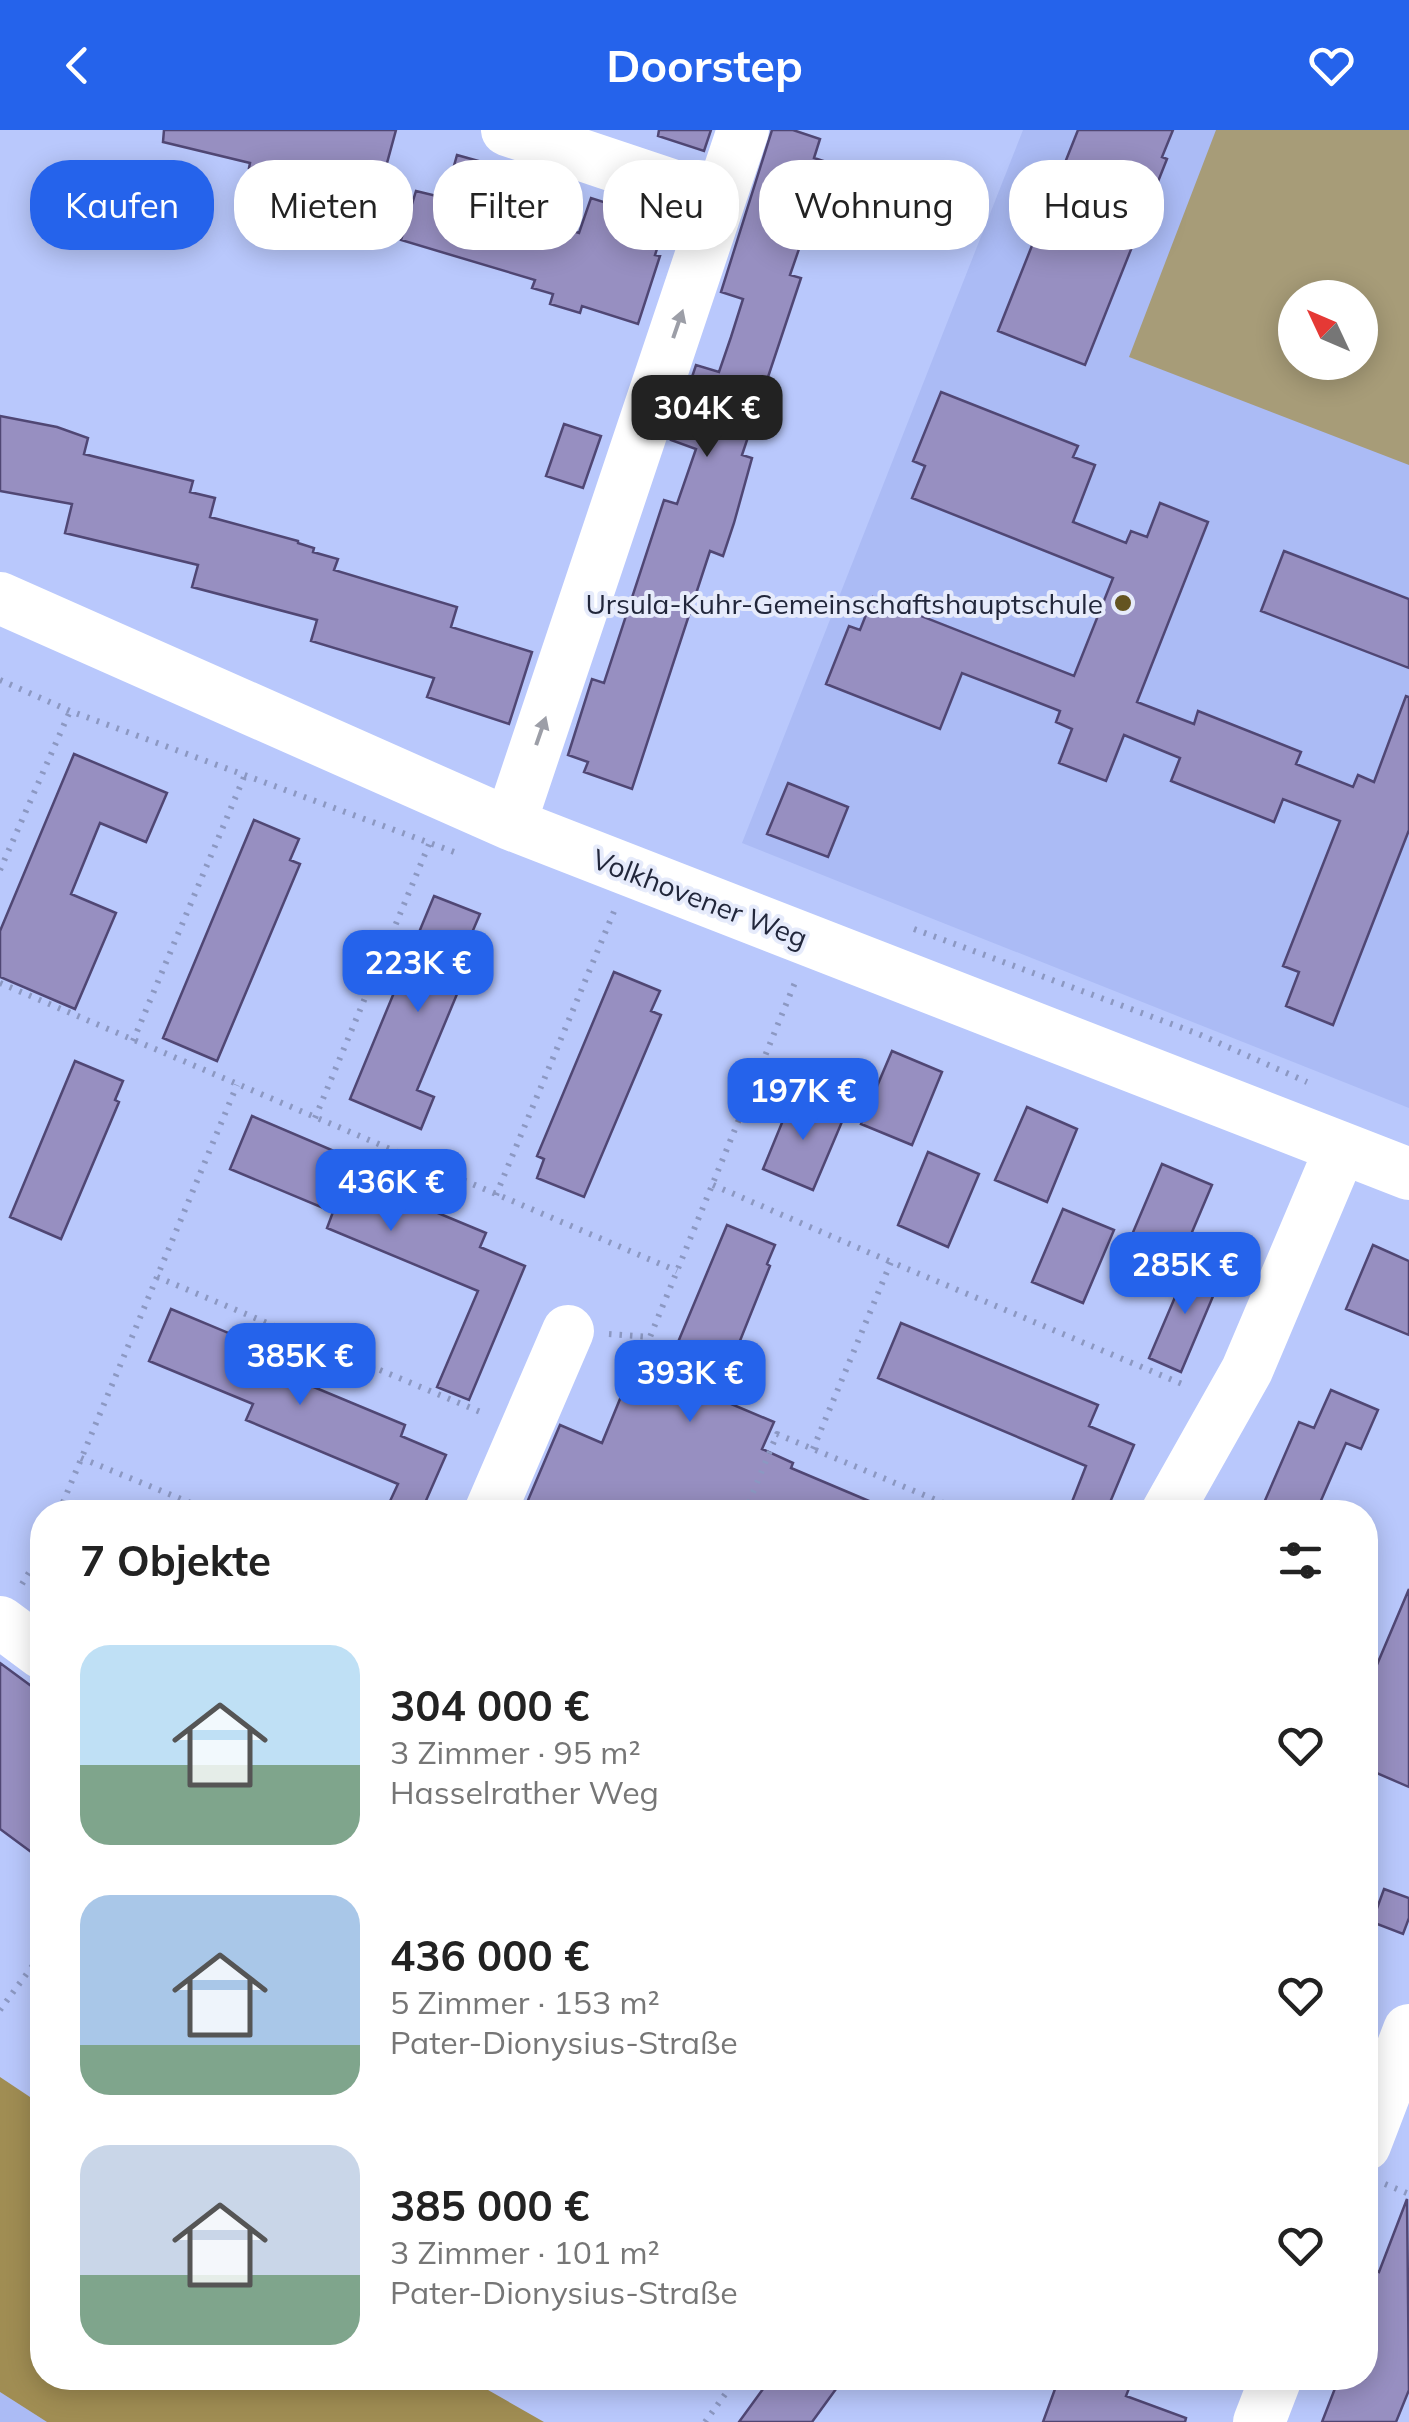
<!DOCTYPE html>
<html lang="de">
<meta charset="utf-8">
<style>
:root{--surface:#fff;--page:#f6f6f6;--text:#222;--muted:#767676;--accent:#2563eb}
body{margin:0;font-family:Mulish,sans-serif;background:var(--page);color:var(--text);height:100vh;display:flex;flex-direction:column;font-size:38px;white-space:nowrap}
*{box-sizing:border-box;margin:0}
p{font-size:32px;color:var(--muted)}
.icon{flex:none;width:55px;height:55px;fill:none;stroke:currentColor;stroke-width:2;stroke-linecap:round;stroke-linejoin:round}
.map{position:relative;flex:1;overflow:hidden}
.sheet{position:absolute;left:30px;top:1370px;width:1348px;height:890px;display:flex;flex-direction:column;background:var(--surface);border-radius:40px;box-shadow:0 5px 25px #0003}
.sheet>*{flex:none}
.guide{position:absolute;left:30px;top:30px;width:1350px;height:90px;display:flex;gap:20px}
.needle{width:65px;rotate:314deg}
.tools{position:absolute;left:1278px;top:150px;display:grid;gap:20px}
.tools a{display:grid;place-items:center;width:100px;height:100px;border-radius:50%;background:var(--surface);box-shadow:0 5px 25px #0003;font-size:50px}
.price{position:absolute;translate:-50% -85px;padding:0 22px;border-radius:20px;background:var(--accent);color:#fff;font-size:32px;line-height:65px;filter:drop-shadow(0 2px 5px #0008)}
.price::after{content:'';position:absolute;left:50%;top:60px;width:30px;height:22px;margin-left:-15px;background:inherit;clip-path:polygon(0 0,100% 0,50% 100%)}
.price.current{background:#222;color:#fff}
ul{padding:0;list-style:none}
li{display:flex;align-items:center;gap:30px;height:250px;padding:0 50px}
li span{display:grid;place-items:center;flex:none;width:280px;height:200px;border-radius:30px;color:#555}
li>.icon{margin-inline-start:auto}
span .icon{width:120px;height:120px;fill:#fffc;stroke-width:1}
li b{font-size:42px}
h2{display:flex;justify-content:space-between;align-items:center;height:120px;padding:0 50px;font-size:42px}
.pill{padding:0 35px;border-radius:40px;background:var(--surface);box-shadow:0 5px 25px #0003;font-size:35px;line-height:90px}
.pill.current{background:var(--accent);color:#fff}
header{display:flex;justify-content:space-between;align-items:center;height:130px;padding:0 50px;background:var(--accent);color:#fff;font-size:45px;font-weight:700}
.map>svg:first-child{display:block}
</style>
<header><svg class="icon" aria-label="back" viewBox="0 0 24 24"><path d="M15 5l-7 7 7 7"/></svg>Doorstep<svg class="icon" aria-label="heart" viewBox="0 0 24 24"><path d="M12 20l-8-8c-3-5 5-10 8-4 3-6 11-1 8 4z"/></svg></header>
<div class="map">
<svg width="1409" height="2292" viewBox="0 0 1409 2292">
<rect width="100%" height="100%" fill="#b9c8fc"/>
<path fill="#abbbf5" fill-rule="evenodd" d="M 1023,0 L 1409,0 L 1409,978 L 742,713 ZM 1295,168 L 1360,168 L 1360,232 L 1295,232 Z
M 0,2262 L 47,2292 L 0,2292 Z"/>
<path fill="#a79c78" fill-rule="evenodd" d="M 1216,0 L 1409,0 L 1409,335 L 1129,227 ZM 1295,168 L 1360,168 L 1360,232 L 1295,232 Z"/>
<path fill="#a08d53" d="M 0,1947 L 42,1975 L 42,2248 L 467,2248 L 544,2292 L 47,2292 L 0,2262 Z"/>
<path fill="#978fc1" stroke="#504774" stroke-width="2.5" d="M 164,0 L 396,0 L 384,44 L 346,34 L 336,71 L 287,58 L 290,47 L 249,38 L 250,33 L 163,12 Z
M 659,0 L 711,0 L 704,21 L 658,6 Z
M 772,0 L 793,0 L 820,9 L 814,28 L 836,35 L 817,93 L 809,90 L 790,145 L 801,148 L 742,325 L 752,328 L 734,393 L 723,426 L 710,421 L 632,659 L 584,642 L 588,632 L 568,625 L 592,549 L 604,553 L 664,370 L 677,374 L 696,319 L 671,310 L 696,235 L 719,242 L 731,207 L 743,169 L 721,162 Z
M 1078,0 L 1173,0 L 1162,27 L 1167,29 L 1085,235 L 998,201 Z
M 457,25 L 532,46 L 521,85 L 579,103 L 591,68 L 651,87 L 648,96 L 663,100 L 655,125 L 660,126 L 638,194 L 582,176 L 580,183 L 550,174 L 553,164 L 532,158 L 535,150 L 401,110 L 416,61 L 445,68 Z
M 941,262 L 1078,316 L 1073,327 L 1095,335 L 1073,392 L 1126,413 L 1131,401 L 1147,407 L 1160,373 L 1208,392 L 1137,572 L 1194,594 L 1198,581 L 1301,622 L 1296,634 L 1353,657 L 1358,645 L 1374,652 L 1406,566 L 1409,567 L 1409,700 L 1333,895 L 1286,876 L 1299,842 L 1283,836 L 1340,691 L 1283,669 L 1274,692 L 1171,651 L 1180,628 L 1124,605 L 1106,651 L 1059,633 L 1072,599 L 1056,592 L 1060,581 L 962,543 L 940,599 L 826,554 L 849,496 L 860,500 L 873,467 L 1074,546 L 1113,448 L 912,368 L 925,336 L 913,331 Z
M 0,286 L 57,297 L 88,308 L 84,324 L 193,351 L 190,362 L 215,368 L 210,387 L 298,411 L 298,413 L 314,418 L 313,422 L 338,429 L 334,440 L 457,477 L 451,497 L 532,522 L 509,594 L 427,567 L 434,548 L 311,511 L 317,490 L 192,457 L 198,435 L 65,403 L 72,374 L 0,361 Z
M 564,294 L 601,306 L 583,358 L 546,346 Z
M 1284,421 L 1409,469 L 1409,538 L 1261,481 Z
M 74,624 L 167,663 L 146,712 L 100,693 L 71,764 L 116,783 L 75,879 L 0,847 L 0,801 Z
M 788,653 L 848,677 L 828,727 L 767,704 Z
M 254,690 L 299,709 L 290,730 L 300,734 L 217,931 L 163,908 Z
M 434,766 L 480,784 L 471,805 L 480,809 L 417,960 L 434,967 L 421,999 L 350,969 Z
M 614,842 L 660,861 L 651,881 L 661,885 L 584,1067 L 537,1048 L 544,1029 L 537,1026 Z
M 892,921 L 942,942 L 912,1015 L 861,994 Z
M 75,931 L 123,951 L 115,970 L 119,972 L 61,1109 L 10,1087 Z
M 793,966 L 844,987 L 813,1060 L 763,1039 Z
M 1027,977 L 1077,999 L 1047,1072 L 995,1050 Z
M 252,986 L 355,1030 L 349,1046 L 486,1103 L 480,1117 L 525,1136 L 469,1270 L 437,1257 L 478,1161 L 327,1098 L 333,1082 L 230,1039 Z
M 928,1022 L 979,1044 L 948,1117 L 898,1095 Z
M 1162,1034 L 1212,1055 L 1181,1128 L 1131,1107 Z
M 1063,1079 L 1114,1100 L 1083,1173 L 1032,1152 Z
M 727,1095 L 775,1115 L 767,1134 L 770,1136 L 717,1268 L 774,1292 L 762,1319 L 793,1333 L 791,1338 L 895,1382 L 523,1382 L 560,1295 L 602,1313 L 629,1247 L 658,1260 Z
M 1373,1115 L 1409,1131 L 1409,1205 L 1346,1179 Z
M 1190,1132 L 1222,1145 L 1181,1242 L 1149,1228 Z
M 171,1179 L 274,1222 L 268,1238 L 405,1295 L 401,1306 L 446,1325 L 421,1382 L 385,1382 L 398,1354 L 246,1290 L 253,1274 L 149,1231 Z
M 901,1193 L 1098,1275 L 1089,1296 L 1134,1315 L 1106,1382 L 1068,1382 L 1086,1336 L 878,1248 Z
M 1331,1260 L 1378,1280 L 1361,1319 L 1346,1313 L 1316,1382 L 1260,1382 L 1299,1292 L 1314,1298 Z
M 1409,1459 L 1409,1657 L 1365,1638 L 1365,1563 Z
M 0,1533 L 42,1564 L 42,1730 L 0,1699 Z
M 1384,1759 L 1409,1768 L 1409,1788 L 1403,1804 L 1372,1792 Z
M 1407,2069 L 1409,2260 L 1396,2292 L 1322,2292 L 1339,2248 L 1365,2248 L 1365,2164 L 1375,2140 L 1379,2142 Z
M 771,2248 L 844,2248 L 812,2292 L 739,2292 Z
M 1059,2248 L 1133,2248 L 1126,2266 L 1186,2288 L 1185,2292 L 1043,2292 Z"/>
<g fill="none" stroke-linecap="round" stroke-linejoin="round">
<path stroke="#8c98c2" stroke-width="6" stroke-dasharray="2.5 8" stroke-linecap="butt" d="M 0,550 L 70,581 L 457,723
M 0,740 L 70,581
M 914,799 L 1196,903 L 1307,952
M 0,853 L 677,1141
M 133,911 L 244,647
M 315,988 L 430,712
M 713,1055 L 891,1132
M 496,1065 L 615,779
M 157,1147 L 483,1283
M 609,1204 L 650,1207 L 796,850
M 813,1319 L 891,1132 L 1187,1256
M 81,1328 L 213,1382
M 59,1382 L 237,955
M 745,1382 L 777,1304 L 965,1382
M 22,1454 L 42,1421
M 0,1880 L 42,1823
M 1385,2054 L 1409,2064
M 705,2292 L 737,2248"/>
<path stroke="#fff" stroke-width="52" d="M 507,0 L 719,71
M 0,468 L 510,694 L 1409,1044
M 510,694 L 743,0
M 490,1382 L 568,1201
M 1167,1382 L 1247,1240 L 1341,1018
M 0,1492 L 42,1523
M 1365,2015 L 1409,1900
M 1259,2292 L 1276,2248"/>
</g>
<defs><path id="oneway-solid" d="M-6-.8H1V-3.2L6.5 0L1 3.2V.8H-6Z" transform="scale(2.5)"/></defs>
<g fill="#9c9ea7">
<use href="#oneway-solid" transform="translate(678 194) rotate(-71)"/>
<use href="#oneway-solid" transform="translate(541 601) rotate(-71)"/>
</g>
<circle fill="#645421" stroke="#e6ebfb" stroke-width="4" cx="1123" cy="473" r="10"/>
<g text-anchor="middle" dominant-baseline="central" stroke-width="8" stroke-linejoin="round" paint-order="stroke">
<g font-size="28" fill="#22273b" stroke="#e6ebfb" text-anchor="end">
<text x="1103" y="473">Ursula-Kuhr-Gemeinschaftshauptschule</text>
</g>
<g font-size="28" fill="#22273b" stroke="#e6ebfb">
<text transform="translate(700 768) rotate(21)">Volkhovener Weg</text>
</g>
</g>
</svg>
<div class="tools">
<a><svg class="needle" viewBox="-14 -14 28 28"><path d="M0-13l5 13h-10z" fill="#e53935"/><path d="M0 13l5-13h-10z" fill="#767676"/></svg></a>
</div>
<b class="price current" style="left:707px;top:330px">304K €</b>
<b class="price" style="left:418px;top:885px">223K €</b>
<b class="price" style="left:803px;top:1013px">197K €</b>
<b class="price" style="left:391px;top:1104px">436K €</b>
<b class="price" style="left:1185px;top:1187px">285K €</b>
<b class="price" style="left:300px;top:1278px">385K €</b>
<b class="price" style="left:690px;top:1295px">393K €</b>
<div class="guide">
<a class="pill current">Kaufen</a>
<a class="pill">Mieten</a>
<a class="pill">Filter</a>
<a class="pill">Neu</a>
<a class="pill">Wohnung</a>
<a class="pill">Haus</a>
</div>
<section class="sheet">
<h2>7 Objekte<svg class="icon" aria-label="filters" viewBox="0 0 24 24"><path d="M4 7h16M4 17h16"/><circle cx="9" cy="7" r="2"/><circle cx="15" cy="17" r="2"/></svg></h2>
<ul>
<li><span style="background:linear-gradient(#bfe0f5 60%,#7fa58c 0)"><svg class="icon" aria-label="home" viewBox="0 0 24 24"><path d="M3 11l9-7 9 7M6 9v11h12V9"/></svg></span><div><b>304 000 €</b><p>3 Zimmer · 95 m²</p><p>Hasselrather Weg</p></div><svg class="icon" aria-label="heart" viewBox="0 0 24 24"><path d="M12 20l-8-8c-3-5 5-10 8-4 3-6 11-1 8 4z"/></svg></li>
<li><span style="background:linear-gradient(#a9c7e8 75%,#7fa58c 0)"><svg class="icon" aria-label="home" viewBox="0 0 24 24"><path d="M3 11l9-7 9 7M6 9v11h12V9"/></svg></span><div><b>436 000 €</b><p>5 Zimmer · 153 m²</p><p>Pater-Dionysius-Straße</p></div><svg class="icon" aria-label="heart" viewBox="0 0 24 24"><path d="M12 20l-8-8c-3-5 5-10 8-4 3-6 11-1 8 4z"/></svg></li>
<li><span style="background:linear-gradient(#c9d6e8 65%,#7fa58c 0)"><svg class="icon" aria-label="home" viewBox="0 0 24 24"><path d="M3 11l9-7 9 7M6 9v11h12V9"/></svg></span><div><b>385 000 €</b><p>3 Zimmer · 101 m²</p><p>Pater-Dionysius-Straße</p></div><svg class="icon" aria-label="heart" viewBox="0 0 24 24"><path d="M12 20l-8-8c-3-5 5-10 8-4 3-6 11-1 8 4z"/></svg></li>
</ul>
</section>
</div>
